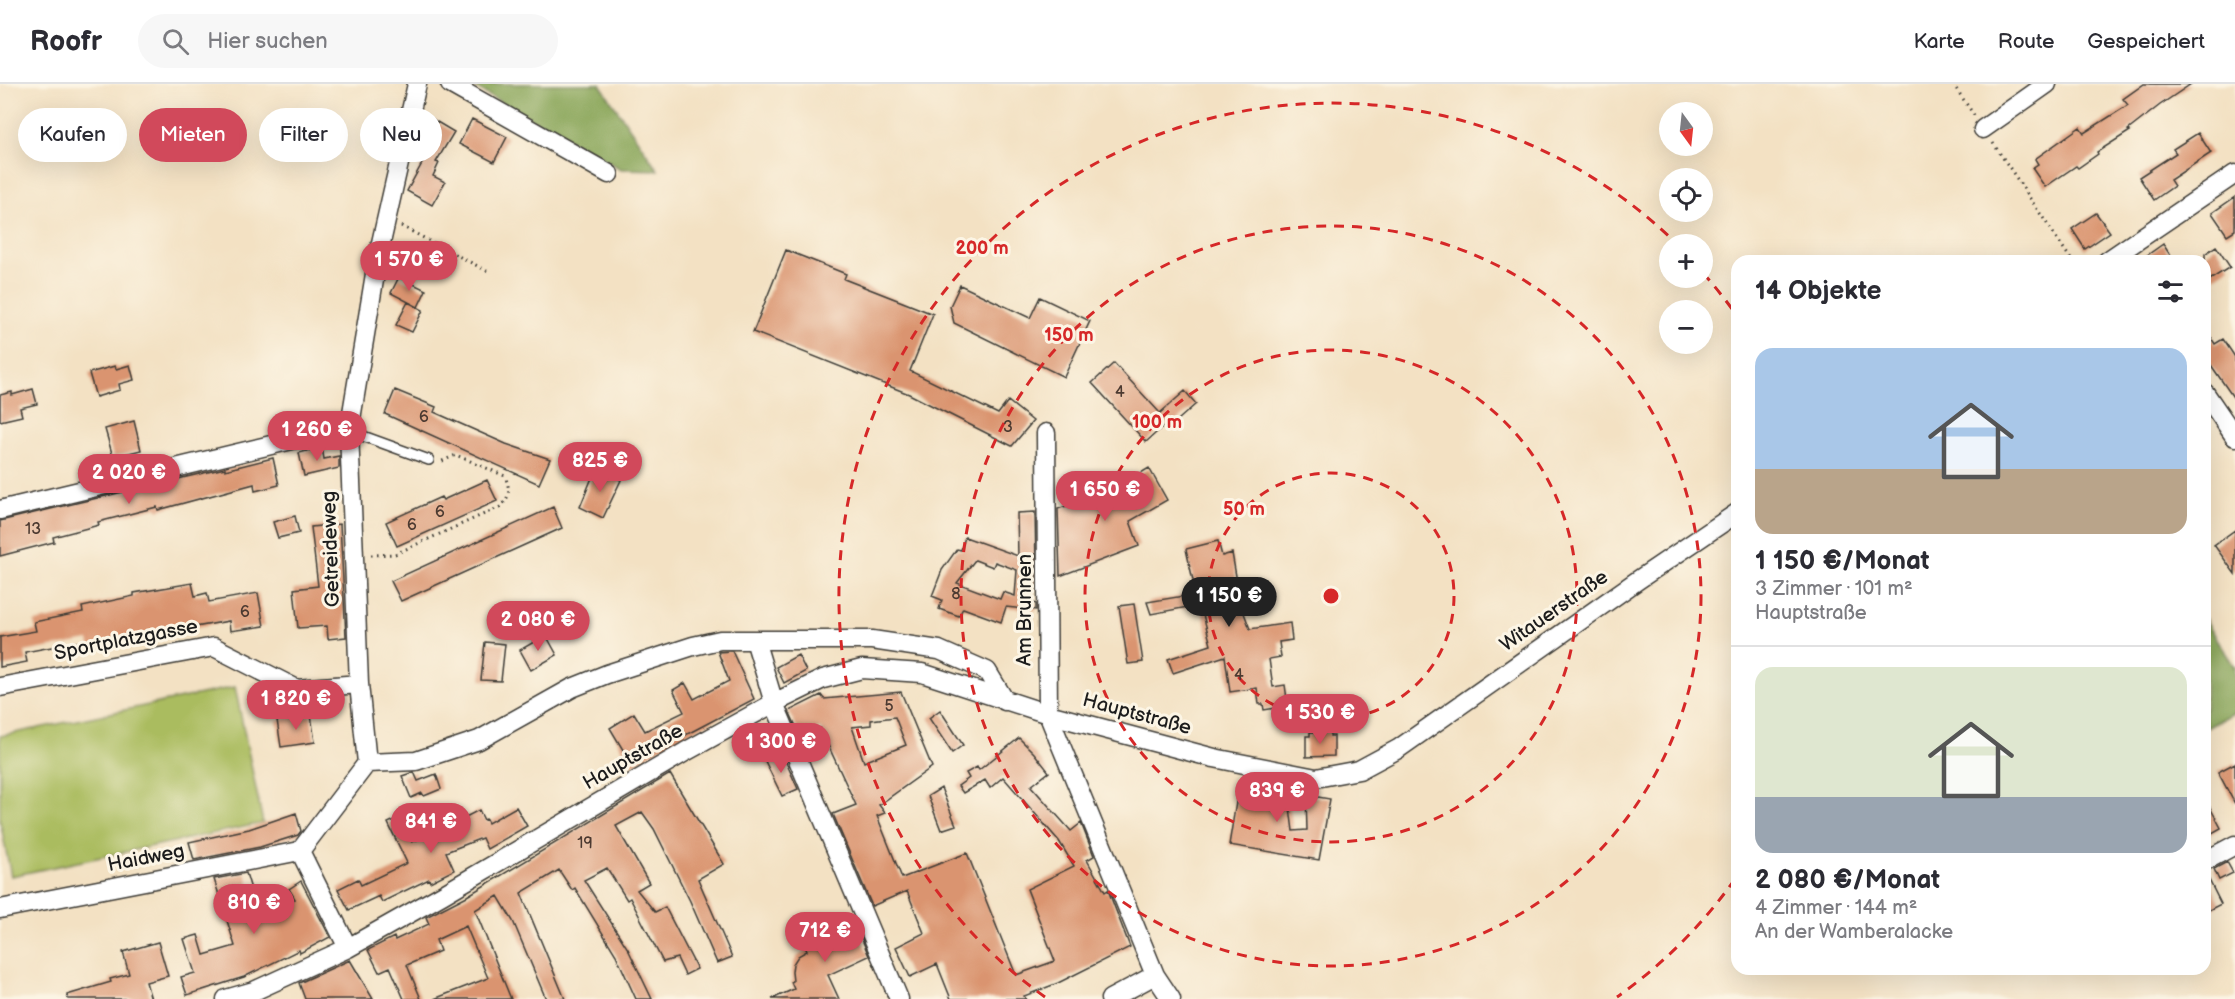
<!DOCTYPE html>
<html lang="de">
<meta charset="utf-8">
<style>
:root{--surface:#fff;--page:#f7f7f7;--text:#2b2b33;--muted:#7c7c81;--line:#e1e1e2;--accent:#d1495b}
body{margin:0;font-family:"Balsamiq Sans",sans-serif;background:var(--page);color:var(--text);height:100vh;display:flex;flex-direction:column;font-size:22px;white-space:nowrap}
*{box-sizing:border-box;margin:0}
p{font-size:20px;color:var(--muted)}
.icon{flex:none;width:33px;height:33px;fill:none;stroke:currentColor;stroke-width:2;stroke-linecap:round;stroke-linejoin:round}
.map{position:relative;flex:1;overflow:hidden}
.panel{position:absolute;left:1731px;top:171px;width:480px;height:720px;display:flex;flex-direction:column;background:var(--surface);border-radius:18px;box-shadow:0 6px 24px #0002}
.panel>*{flex:none}
.hud{position:absolute;left:18px;top:24px;width:570px;height:54px;display:flex;gap:12px}
.needle{width:39px;rotate:165deg}
.controls{position:absolute;left:1659px;top:18px;display:grid;gap:12px}
.controls a{display:grid;place-items:center;width:54px;height:54px;border-radius:50%;background:var(--surface);box-shadow:0 6px 24px #0002;font-size:30px}
.price{position:absolute;translate:-50% -51px;padding:0 14px;border-radius:21px;background:var(--accent);color:#fff;font-size:20px;line-height:39px;filter:drop-shadow(0 2px 3px #0008)}
.price::after{content:'';position:absolute;left:50%;top:36px;width:18px;height:14px;margin-left:-9px;background:inherit;clip-path:polygon(0 0,100% 0,50% 100%)}
.price.selected{background:#222;color:#fff}
ul{padding:0;list-style:none}
li{display:grid;align-content:center;gap:12px;height:318px;padding:0 24px}
li+li{border-top:2px solid var(--line)}
li span{display:grid;place-items:center;height:186px;border-radius:18px;color:#555}
li>.icon{margin-inline-start:auto}
span .icon{width:108px;height:108px;fill:#fffc;stroke-width:1}
li b{font-size:26px}
h2{display:flex;justify-content:space-between;align-items:center;height:72px;padding:0 24px;font-size:26px}
.tag{padding:0 21px;border-radius:27px;background:var(--surface);box-shadow:0 6px 24px #0002;font-size:21px;line-height:54px}
.tag.selected{background:var(--accent);color:#fff}
header{display:flex;align-items:center;gap:36px;box-sizing:border-box;height:84px;padding:0 30px;background:var(--surface);border-bottom:2px solid var(--line)}
header strong{font-size:28px}
nav{display:flex;gap:33px;margin-inline-start:auto;font-size:21px}
.search{width:420px;height:54px;background:var(--page);display:flex;align-items:center;gap:15px;box-sizing:border-box;padding:0 21px;border-radius:33px;color:var(--muted);font-size:22px}
.map>svg:first-child{display:block}
</style>
<header>
<strong>Roofr</strong>
<div class="search"><svg class="icon" aria-label="search" viewBox="0 0 24 24"><circle cx="10" cy="10" r="6"/><path d="M15 15l6 6"/></svg>Hier suchen</div>
<nav><a>Karte</a><a>Route</a><a>Gespeichert</a></nav>
</header>
<div class="map">
<svg width="2235" height="915" viewBox="0 0 2235 915">
<rect width="100%" height="100%" fill="#fcf5e5"/>
<filter id="ink" filterUnits="userSpaceOnUse"><feTurbulence type="fractalNoise" baseFrequency=".0167" numOctaves="2"/><feDisplacementMap in="SourceGraphic" scale="12" xChannelSelector="R" yChannelSelector="G"/><feConvolveMatrix kernelMatrix="1 2 1 2 8 2 1 2 1" color-interpolation-filters="sRGB"/></filter>
<filter id="wash" filterUnits="userSpaceOnUse"><feTurbulence type="fractalNoise" baseFrequency=".008" numOctaves="4" result="noise"/><feDisplacementMap in="SourceGraphic" scale="24" xChannelSelector="R" yChannelSelector="G"/><feGaussianBlur stdDeviation="1.35" result="paint"/><feColorMatrix in="noise" values="0 0 0 0 0 0 0 0 0 0 0 0 0 0 0 0 0 1.4 0 .05"/><feComposite in="paint" operator="in"/></filter>
<g filter="url(#wash)">
<rect width="100%" height="100%" fill="#f3e1c3"/>
<path fill="#aabc5f" stroke="#636c3e" stroke-width="1.5" d="M 235,603 L 263,739 L 11,792 L 0,737 L 0,652 Z"/>
<path fill="#87a456" stroke="#526039" stroke-width="1.5" d="M 468,0 L 600,0 L 658,86 L 621,85 Z
M 2205,535 L 2235,584 L 2235,628 L 2205,645 Z"/>
<g id="blocks">
<path fill="#da946f" fill-rule="evenodd" d="M 2144,0 L 2191,0 L 2160,21 L 2128,46 L 2130,47 L 2097,68 L 2098,70 L 2078,84 L 2076,82 L 2045,103 L 2032,84 L 2038,80 L 2035,75 L 2080,43 L 2084,49 L 2128,21 L 2123,15 Z
M 427,32 L 454,48 L 436,78 L 439,79 L 433,92 L 445,98 L 432,121 L 407,107 L 431,63 L 416,54 Z
M 472,35 L 507,53 L 494,78 L 459,60 Z
M 2198,49 L 2211,69 L 2170,96 L 2174,102 L 2154,116 L 2139,93 L 2176,69 L 2173,65 Z
M 2235,113 L 2235,146 L 2227,151 L 2212,129 Z
M 2096,129 L 2110,148 L 2085,165 L 2072,145 Z
M 2163,160 L 2174,177 L 2139,177 Z
M 2216,162 L 2230,183 L 2205,199 L 2205,170 Z
M 786,166 L 846,190 L 844,195 L 933,230 L 910,287 L 998,330 L 1008,317 L 1033,337 L 1012,362 L 909,310 L 753,248 Z
M 399,193 L 426,206 L 418,223 L 391,209 Z
M 960,201 L 1030,234 L 1040,213 L 1090,237 L 1064,293 L 954,239 L 950,222 Z
M 408,218 L 423,226 L 412,248 L 396,241 Z
M 2205,244 L 2215,260 L 2223,255 L 2235,273 L 2235,316 L 2211,281 L 2205,284 Z
M 1114,279 L 1160,329 L 1185,307 L 1196,320 L 1170,343 L 1167,339 L 1146,358 L 1092,299 Z
M 130,281 L 134,296 L 119,300 L 120,306 L 96,313 L 89,289 L 115,282 L 116,285 Z
M 33,305 L 37,320 L 20,324 L 22,332 L 0,337 L 0,311 L 12,308 L 12,311 Z
M 395,306 L 436,323 L 434,328 L 506,360 L 550,375 L 539,400 L 385,330 Z
M 134,337 L 141,366 L 113,373 L 105,345 Z
M 322,363 L 324,375 L 339,372 L 339,384 L 304,392 L 299,369 Z
M 273,374 L 279,401 L 255,407 L 254,400 L 158,426 L 157,423 L 98,438 L 99,441 L 53,453 L 54,458 L 0,472 L 0,437 L 225,384 L 225,386 Z
M 596,384 L 621,396 L 603,434 L 580,423 Z
M 1149,384 L 1167,416 L 1130,437 L 1139,462 L 1060,492 L 1058,425 L 1119,402 Z
M 487,396 L 497,417 L 397,462 L 386,438 L 441,413 L 443,416 Z
M 553,423 L 562,444 L 401,517 L 391,497 Z
M 1035,428 L 1036,484 L 1032,518 L 1036,520 L 1036,526 L 1006,523 L 1001,538 L 963,524 L 959,532 L 939,525 L 942,516 L 932,512 L 942,486 L 957,465 L 961,466 L 965,453 L 1018,472 L 1017,429 ZM 975,476 L 993,483 L 995,478 L 1017,486 L 1015,512 L 1003,508 L 1000,515 L 957,499 Z
M 295,432 L 299,449 L 278,454 L 273,438 Z
M 340,440 L 346,553 L 328,555 L 327,542 L 298,544 L 294,505 L 318,502 L 311,443 Z
M 2235,446 L 2235,490 L 2214,461 Z
M 1218,457 L 1222,472 L 1232,469 L 1241,521 L 1250,545 L 1290,539 L 1292,556 L 1279,558 L 1281,573 L 1269,575 L 1273,603 L 1285,601 L 1288,622 L 1264,626 L 1263,620 L 1259,620 L 1257,604 L 1230,608 L 1225,572 L 1173,589 L 1168,575 L 1211,561 L 1201,523 L 1196,525 L 1186,514 L 1188,523 L 1151,530 L 1147,518 L 1196,510 L 1186,465 Z
M 192,499 L 195,512 L 207,509 L 209,518 L 258,509 L 264,542 L 230,547 L 229,537 L 90,562 L 89,556 L 25,568 L 27,578 L 0,583 L 0,553 L 36,547 L 34,538 L 83,528 L 82,523 L 134,512 L 134,509 Z
M 1134,520 L 1143,578 L 1128,580 L 1119,522 Z
M 546,551 L 557,571 L 531,586 L 520,566 Z
M 485,558 L 505,560 L 501,597 L 481,596 Z
M 732,567 L 754,615 L 657,666 L 632,681 L 610,644 L 634,629 L 645,647 L 684,628 L 673,606 L 685,599 L 694,615 L 729,597 L 718,568 Z
M 798,571 L 806,587 L 784,599 L 776,583 Z
M 901,608 L 932,683 L 879,721 L 885,729 L 877,732 L 902,794 L 967,769 L 1016,891 L 1055,877 L 1027,805 L 1074,782 L 1059,757 L 1003,693 L 990,704 L 985,696 L 963,709 L 958,702 L 969,694 L 966,689 L 977,683 L 979,686 L 1019,654 L 1034,669 L 1049,688 L 1031,702 L 1071,747 L 1081,739 L 1094,772 L 1087,776 L 1105,808 L 1108,806 L 1130,863 L 1058,899 L 1024,912 L 1026,915 L 951,915 L 937,880 L 910,893 L 896,863 L 924,849 L 907,807 L 872,822 L 833,730 L 856,721 L 820,644 L 801,653 L 789,627 L 821,611 L 824,615 ZM 895,633 L 906,661 L 864,678 L 852,643 L 871,641 L 871,636 Z
M 940,626 L 963,661 L 952,669 L 929,634 Z
M 311,631 L 315,658 L 281,663 L 277,636 Z
M 1310,648 L 1330,648 L 1330,652 L 1334,652 L 1334,672 L 1306,673 L 1306,652 L 1310,652 Z
M 781,667 L 798,705 L 782,712 L 764,675 Z
M 2235,679 L 2235,720 L 2218,688 Z
M 414,688 L 418,697 L 436,690 L 441,705 L 424,712 L 422,709 L 411,714 L 402,692 Z
M 670,690 L 724,780 L 698,795 L 732,873 L 717,879 L 690,817 L 654,745 L 642,728 L 616,742 L 649,799 L 637,806 L 655,828 L 665,823 L 697,885 L 685,891 L 677,874 L 663,878 L 630,814 L 627,816 L 607,784 L 584,796 L 628,865 L 652,915 L 636,915 L 616,871 L 575,804 L 572,806 L 559,786 L 521,809 L 565,915 L 546,915 L 513,837 L 498,812 L 475,826 L 511,915 L 434,915 L 488,894 L 466,842 L 436,856 L 440,867 L 407,881 L 421,915 L 404,915 L 390,883 L 379,888 L 368,866 L 394,853 L 395,856 L 429,840 L 426,833 L 467,812 Z
M 1239,700 L 1288,708 L 1293,747 L 1307,746 L 1306,711 L 1330,715 L 1319,776 L 1229,761 Z
M 941,704 L 956,741 L 941,746 L 928,712 Z
M 2205,714 L 2221,744 L 2205,753 Z
M 516,723 L 527,742 L 487,765 L 482,754 L 446,768 L 454,786 L 430,798 L 429,795 L 382,818 L 379,812 L 349,826 L 338,805 L 358,795 L 361,801 L 407,779 L 388,739 L 401,733 L 412,758 L 438,747 L 434,738 L 457,728 L 460,736 L 479,726 L 484,736 L 486,735 L 488,739 Z
M 296,729 L 301,747 L 298,751 L 260,763 L 194,776 L 189,758 L 249,745 Z
M 2227,778 L 2233,789 L 2219,796 L 2214,785 Z
M 2205,788 L 2221,820 L 2205,828 Z
M 246,789 L 257,825 L 295,815 L 289,805 L 301,797 L 330,853 L 300,869 L 299,866 L 244,893 L 187,911 L 181,893 L 195,889 L 184,855 L 198,851 L 204,871 L 235,862 L 214,795 Z
M 854,837 L 869,872 L 828,891 L 839,915 L 772,915 L 794,905 L 791,898 L 793,897 L 792,888 L 793,880 L 798,872 L 807,867 L 804,860 Z
M 158,858 L 168,892 L 146,898 L 151,915 L 68,915 L 67,911 L 111,898 L 110,895 L 129,890 L 123,868 Z
M 350,876 L 373,915 L 305,915 L 299,899 Z"/>
</g>
</g>
<g filter="url(#ink)">
<use href="#blocks" fill-opacity="0" stroke="#3c3a35" stroke-width="1.5"/>
<g fill="none" stroke-linecap="round" stroke-linejoin="round">
<g stroke="#3c3a35" stroke-width="12">
<path id="service" d="M 349,347 L 429,376"/>
</g>
<g stroke="#3c3a35" stroke-width="21">
<path id="minor" d="M 450,0 L 609,90
M 1983,45 L 2047,0
M 2107,177 L 2235,90
M 2205,309 L 2235,353
M 1046,349 L 1048,630 L 1155,891 L 1171,915
M 0,426 L 317,350 L 349,347
M 755,556 L 774,619 L 899,915
M 0,603 L 214,563 L 297,605 L 359,600
M 367,679 L 416,677 L 479,656 L 572,604 L 607,590 L 693,562 L 720,556 L 872,556 L 939,566 L 987,587 L 1005,617
M 2205,777 L 2235,761
M 0,825 L 300,767
M 348,864 L 300,767 L 367,679 L 359,600 L 349,347 L 378,172 L 417,0
M 226,915 L 254,907 L 348,864 L 442,811 L 685,668 L 774,619 L 823,595 L 862,585 L 922,589 L 1048,630 L 1214,674 L 1316,694 L 1359,686 L 1398,665 L 1638,496 L 1737,429
M 1110,915 L 1155,891"/>
</g>
<path stroke="#3c3a35" stroke-width="3" stroke-dasharray="1.5 4.5" stroke-linecap="butt" d="M 1953,0 L 1974,31
M 1993,59 L 2072,177
M 401,142 L 487,187
M 371,471 L 395,470 L 500,423 C 511,412 510,406 505,392 L 456,371 L 440,378"/>
<use href="#service" stroke="#fff" stroke-width="9"/>
<use href="#minor" stroke="#fff" stroke-width="18"/>
</g>
</g>
<g fill="none" stroke="#d62828" stroke-width="3" stroke-dasharray="10 8">
<circle cx="1331" cy="512" r="123"/>
<circle cx="1331" cy="512" r="246"/>
<circle cx="1331" cy="512" r="370"/>
<path d="M1735 795A493 493 0 0 1 1617 913M1045 913A493 493 0 1 1 1677 160M1703 189A493 493 0 0 1 1735 229"/>
</g>
<g text-anchor="middle" dominant-baseline="central" stroke-width="6" stroke-linejoin="round" paint-order="stroke">
<g font-size="16" fill="#4c3a31">
<text x="1120" y="308">4</text>
<text x="424" y="333">6</text>
<text x="1008" y="343">3</text>
<text x="440" y="428">6</text>
<text x="412" y="441">6</text>
<text x="33" y="445">13</text>
<text x="956" y="510">8</text>
<text x="245" y="528">6</text>
<text x="1239" y="591">4</text>
<text x="889" y="622">5</text>
<text x="585" y="759">19</text>
</g>
<g font-size="20" fill="#1c1c1c" stroke="#fcf5e5">
<text transform="translate(331 465) rotate(-92)">Getreideweg</text>
<text transform="translate(1025 526) rotate(-90)">Am Brunnen</text>
<text transform="translate(1554 527) rotate(-35)">Witauerstraße</text>
<text transform="translate(126 556) rotate(-11)">Sportplatzgasse</text>
<text transform="translate(1137 630) rotate(15)">Hauptstraße</text>
<text transform="translate(633 673) rotate(-30)">Hauptstraße</text>
<text transform="translate(146 774) rotate(-11)">Haidweg</text>
</g>
</g>
<circle cx="1331" cy="512" r="9" fill="#d62828" stroke="#fcf5e5" stroke-width="3"/>
<g font-size="18" text-anchor="middle" font-weight="bold" fill="#d62828" stroke="#fcf5e5" stroke-width="6" stroke-linejoin="round" paint-order="stroke">
<text x="982" y="170">200 m</text>
<text x="1069" y="257">150 m</text>
<text x="1157" y="344">100 m</text>
<text x="1244" y="431">50 m</text>
</g>
</svg>
<div class="controls">
<a><svg class="needle" viewBox="-14 -14 28 28"><path d="M0-13l5 13h-10z" fill="#e53935"/><path d="M0 13l5-13h-10z" fill="#7c7c81"/></svg></a>
<a><svg class="icon" aria-label="locate" viewBox="0 0 24 24"><circle cx="12" cy="12" r="6"/><path d="M12 2v4M12 18v4M2 12h4M18 12h4"/></svg></a>
<a>+</a>
<a>−</a>
</div>
<b class="price" style="left:409px;top:208px">1 570 €</b>
<b class="price" style="left:317px;top:378px">1 260 €</b>
<b class="price" style="left:600px;top:409px">825 €</b>
<b class="price" style="left:129px;top:421px">2 020 €</b>
<b class="price" style="left:1105px;top:438px">1 650 €</b>
<b class="price selected" style="left:1229px;top:544px">1 150 €</b>
<b class="price" style="left:538px;top:568px">2 080 €</b>
<b class="price" style="left:296px;top:647px">1 820 €</b>
<b class="price" style="left:1320px;top:661px">1 530 €</b>
<b class="price" style="left:781px;top:690px">1 300 €</b>
<b class="price" style="left:1277px;top:739px">839 €</b>
<b class="price" style="left:431px;top:770px">841 €</b>
<b class="price" style="left:254px;top:851px">810 €</b>
<b class="price" style="left:825px;top:879px">712 €</b>
<div class="hud">
<a class="tag">Kaufen</a>
<a class="tag selected">Mieten</a>
<a class="tag">Filter</a>
<a class="tag">Neu</a>
</div>
<section class="panel">
<h2>14 Objekte<svg class="icon" aria-label="filters" viewBox="0 0 24 24"><path d="M4 7h16M4 17h16"/><circle cx="9" cy="7" r="2"/><circle cx="15" cy="17" r="2"/></svg></h2>
<ul>
<li><span style="background:linear-gradient(#a9c7e8 65%,#b9a48a 0)"><svg class="icon" aria-label="home" viewBox="0 0 24 24"><path d="M3 11l9-7 9 7M6 9v11h12V9"/></svg></span><div><b>1 150 €/Monat</b><p>3 Zimmer · 101 m²</p><p>Hauptstraße</p></div></li>
<li><span style="background:linear-gradient(#dfe7d0 70%,#9aa5b1 0)"><svg class="icon" aria-label="home" viewBox="0 0 24 24"><path d="M3 11l9-7 9 7M6 9v11h12V9"/></svg></span><div><b>2 080 €/Monat</b><p>4 Zimmer · 144 m²</p><p>An der Wamberalacke</p></div></li>
</ul>
</section>
</div>
